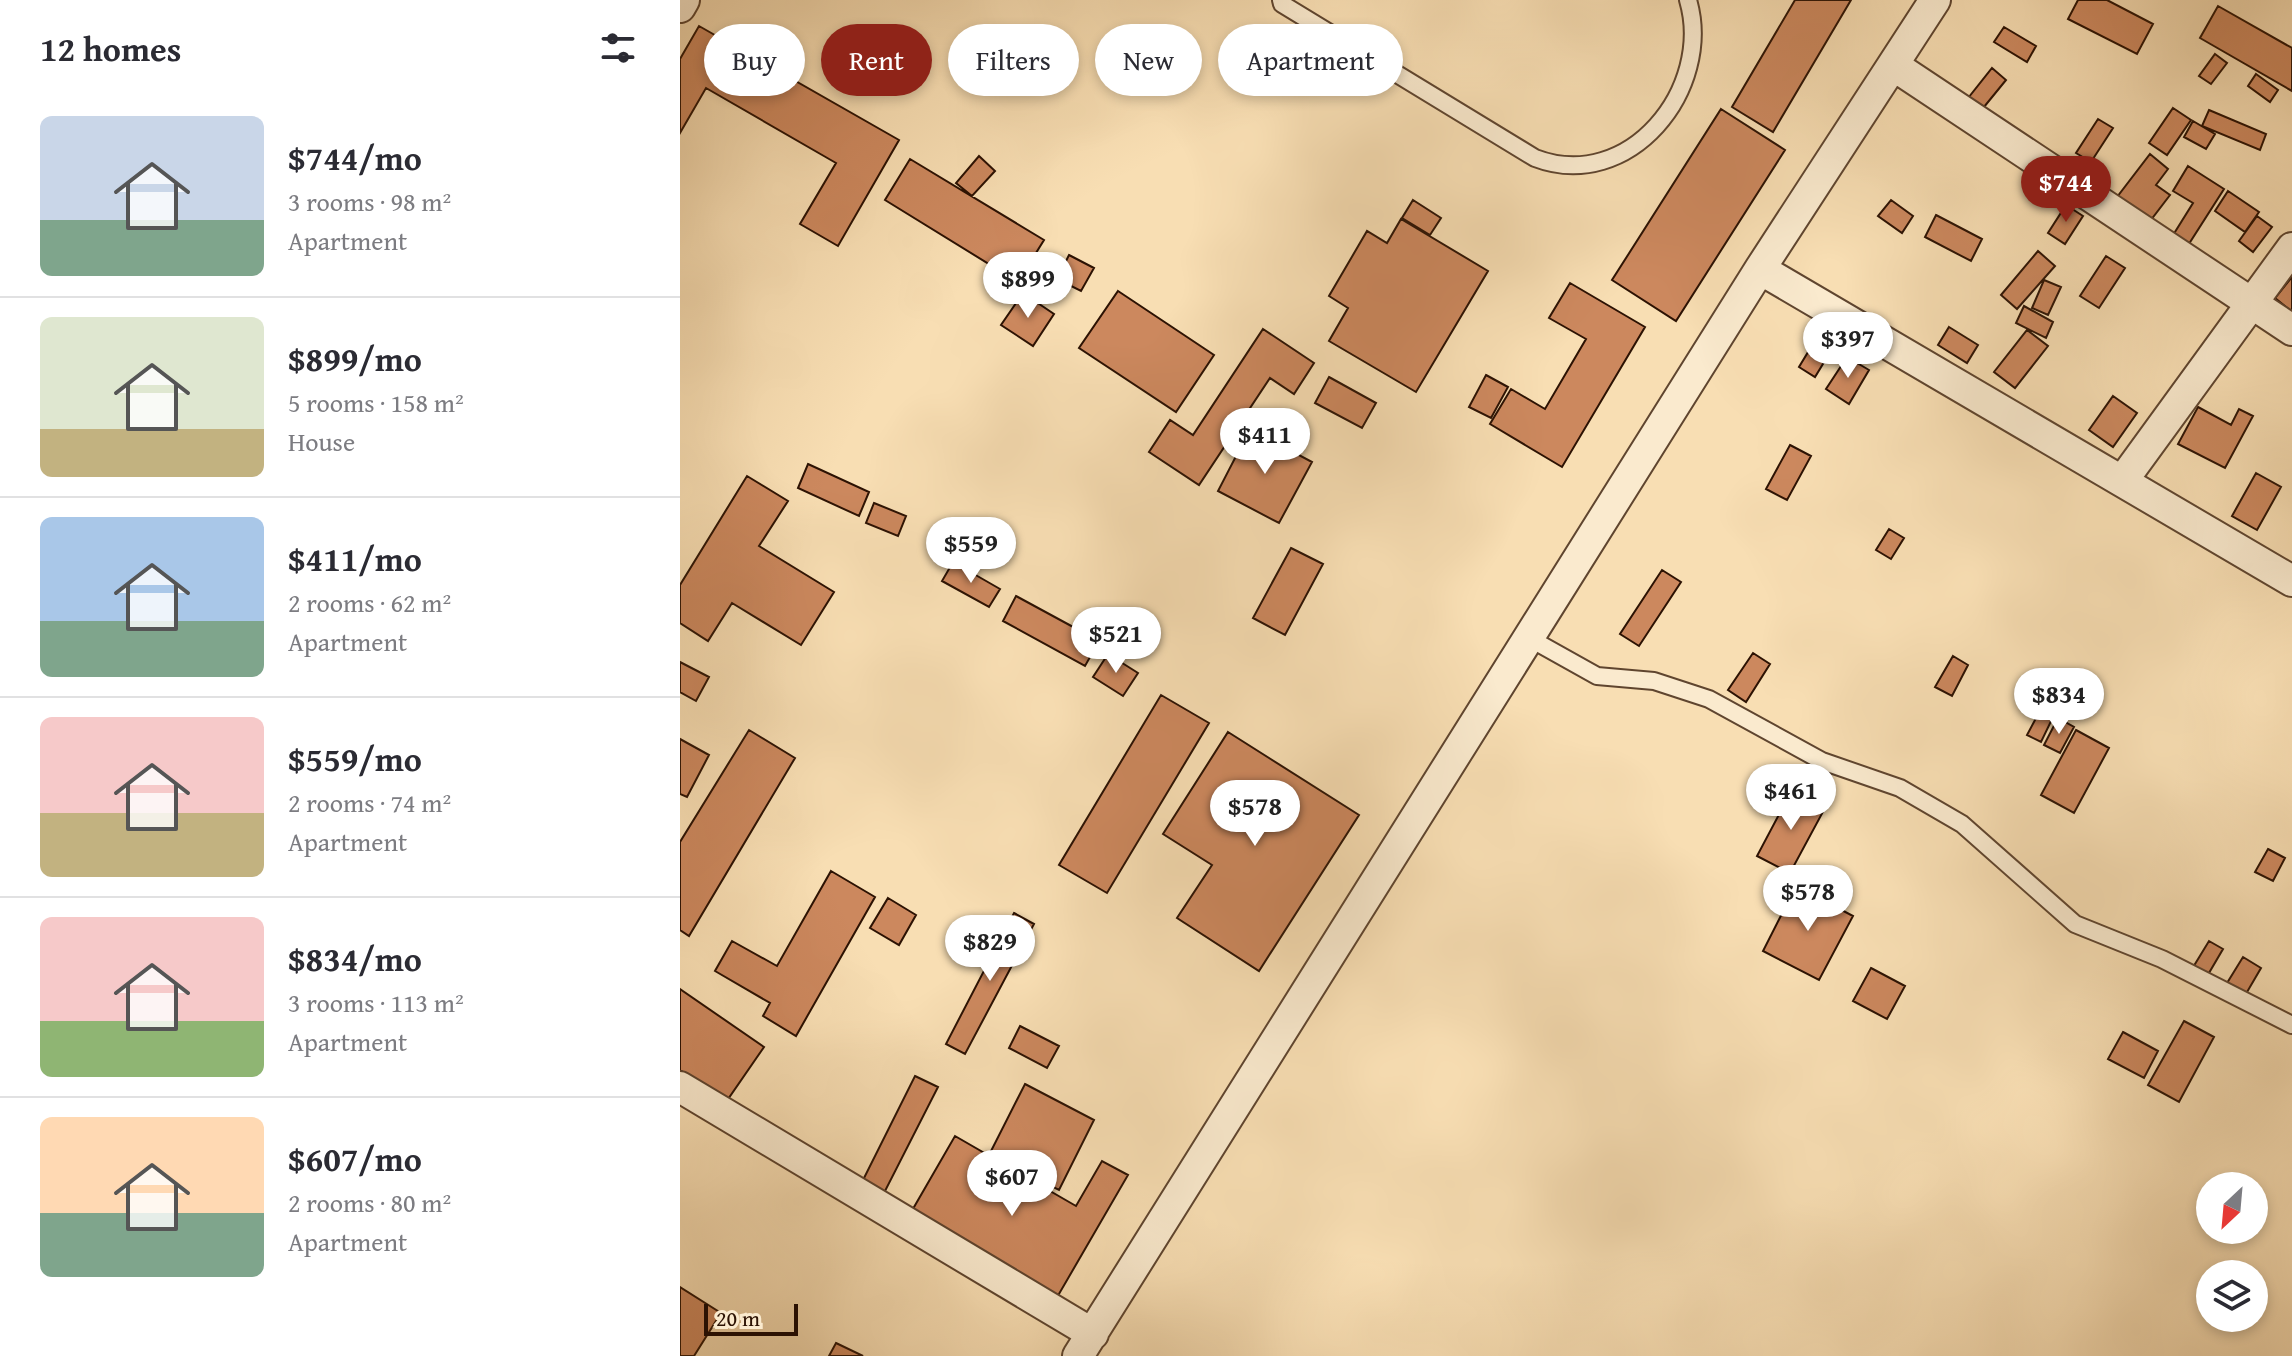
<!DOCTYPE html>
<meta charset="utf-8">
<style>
:root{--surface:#fff;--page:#f2f2f3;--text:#2b2b33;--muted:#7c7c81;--line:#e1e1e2;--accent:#8f2418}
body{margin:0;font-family:"Gentium Book Plus",serif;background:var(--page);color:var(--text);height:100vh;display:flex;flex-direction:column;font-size:30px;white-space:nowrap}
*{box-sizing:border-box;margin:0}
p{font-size:26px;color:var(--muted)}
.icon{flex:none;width:44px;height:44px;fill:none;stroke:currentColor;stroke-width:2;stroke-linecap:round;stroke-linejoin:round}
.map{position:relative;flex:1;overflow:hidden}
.side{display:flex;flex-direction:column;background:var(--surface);width:680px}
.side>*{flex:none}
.banner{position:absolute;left:24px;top:24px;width:760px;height:72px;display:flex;gap:16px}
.needle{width:52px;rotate:206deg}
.controls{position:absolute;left:1516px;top:1172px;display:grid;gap:16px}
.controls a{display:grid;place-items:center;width:72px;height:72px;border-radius:50%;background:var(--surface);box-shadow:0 4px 12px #0003;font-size:40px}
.scale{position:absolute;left:24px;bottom:20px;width:94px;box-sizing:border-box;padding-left:8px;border:4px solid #2c1203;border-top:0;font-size:22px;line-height:28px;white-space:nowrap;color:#2c1203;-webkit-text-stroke:6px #faeace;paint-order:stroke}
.price{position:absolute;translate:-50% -68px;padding:0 18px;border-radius:28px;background:#fff;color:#222;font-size:26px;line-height:52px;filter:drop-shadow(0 2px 4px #0008)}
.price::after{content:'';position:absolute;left:50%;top:48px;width:24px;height:18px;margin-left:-12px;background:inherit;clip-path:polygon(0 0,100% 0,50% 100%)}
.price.active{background:var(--accent);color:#fff}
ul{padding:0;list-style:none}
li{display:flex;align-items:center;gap:24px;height:200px;padding:0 40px}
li+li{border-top:2px solid var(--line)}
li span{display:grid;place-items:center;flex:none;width:224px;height:160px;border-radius:12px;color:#555}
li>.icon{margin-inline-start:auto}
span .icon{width:96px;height:96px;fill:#fffc;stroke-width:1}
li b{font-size:34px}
h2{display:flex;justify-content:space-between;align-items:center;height:96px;padding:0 40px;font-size:34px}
.chip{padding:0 28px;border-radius:36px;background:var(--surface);box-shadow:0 4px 12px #0003;font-size:28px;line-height:72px}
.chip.active{background:var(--accent);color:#fff}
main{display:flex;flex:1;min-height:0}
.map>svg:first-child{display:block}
</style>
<main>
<section class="side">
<h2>12 homes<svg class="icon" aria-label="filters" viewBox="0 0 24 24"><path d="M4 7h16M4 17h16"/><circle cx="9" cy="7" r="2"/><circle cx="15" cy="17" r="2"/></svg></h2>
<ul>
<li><span style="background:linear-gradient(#c9d6e8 65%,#7fa58c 0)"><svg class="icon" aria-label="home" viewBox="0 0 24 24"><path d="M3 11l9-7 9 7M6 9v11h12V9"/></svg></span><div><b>$744/mo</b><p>3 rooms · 98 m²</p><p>Apartment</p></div></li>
<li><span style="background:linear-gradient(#dfe7d0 70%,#c2b280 0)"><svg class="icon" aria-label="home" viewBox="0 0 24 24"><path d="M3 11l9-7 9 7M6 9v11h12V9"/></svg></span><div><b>$899/mo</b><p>5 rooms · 158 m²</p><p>House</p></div></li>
<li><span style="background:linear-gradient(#a9c7e8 65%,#7fa58c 0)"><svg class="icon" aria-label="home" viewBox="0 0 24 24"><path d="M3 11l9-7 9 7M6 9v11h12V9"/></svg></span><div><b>$411/mo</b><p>2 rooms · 62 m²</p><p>Apartment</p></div></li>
<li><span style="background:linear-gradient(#f6c9c9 60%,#c2b280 0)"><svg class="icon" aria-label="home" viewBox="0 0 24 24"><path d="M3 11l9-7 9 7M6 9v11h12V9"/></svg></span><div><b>$559/mo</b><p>2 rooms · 74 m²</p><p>Apartment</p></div></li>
<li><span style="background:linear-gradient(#f6c9c9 65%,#8fb573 0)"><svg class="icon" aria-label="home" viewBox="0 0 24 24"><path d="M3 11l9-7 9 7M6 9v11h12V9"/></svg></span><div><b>$834/mo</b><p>3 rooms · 113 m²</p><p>Apartment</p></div></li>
<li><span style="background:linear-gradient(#ffd9b3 60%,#7fa58c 0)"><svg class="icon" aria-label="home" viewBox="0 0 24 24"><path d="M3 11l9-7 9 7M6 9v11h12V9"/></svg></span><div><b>$607/mo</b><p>2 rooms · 80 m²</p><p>Apartment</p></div></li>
</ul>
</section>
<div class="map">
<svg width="1612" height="1356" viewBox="0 0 1612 1356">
<rect width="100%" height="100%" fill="#f8deb3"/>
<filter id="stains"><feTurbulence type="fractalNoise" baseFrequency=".0025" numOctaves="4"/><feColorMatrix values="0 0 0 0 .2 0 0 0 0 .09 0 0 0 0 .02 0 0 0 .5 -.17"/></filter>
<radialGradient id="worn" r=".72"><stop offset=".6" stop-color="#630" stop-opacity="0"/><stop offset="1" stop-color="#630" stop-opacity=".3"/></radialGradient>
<path fill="#cc885e" stroke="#2c1203" stroke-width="2" d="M 1115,0 L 1171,0 L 1093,132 L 1052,107 Z
M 1398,0 L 1427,0 L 1473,24 L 1457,54 L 1388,19 Z
M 1538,6 L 1612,48 L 1612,91 L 1520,38 Z
M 19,26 L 219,140 L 158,246 L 120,224 L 156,163 L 26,88 L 0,133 L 0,59 Z
M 1324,27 L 1356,46 L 1347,62 L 1314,42 Z
M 1535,54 L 1547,63 L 1531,84 L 1519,76 Z
M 1312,68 L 1326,80 L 1295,118 L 1281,107 Z
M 1576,74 L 1598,90 L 1590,102 L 1568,86 Z
M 1493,108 L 1511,120 L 1487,155 L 1469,143 Z
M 1041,109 L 1105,150 L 996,321 L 932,280 Z
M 1529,110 L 1586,134 L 1580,150 L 1522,126 Z
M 1418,119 L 1433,128 L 1411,162 L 1396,153 Z
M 1513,121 L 1535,134 L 1526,149 L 1504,137 Z
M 1470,154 L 1488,169 L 1476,185 L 1490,195 L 1467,225 L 1434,201 Z
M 299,156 L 315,171 L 292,196 L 276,183 Z
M 230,159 L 364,240 L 338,282 L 205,200 Z
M 1508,166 L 1544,189 L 1505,250 L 1490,240 L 1513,203 L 1493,191 Z
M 1548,191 L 1579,212 L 1565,232 L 1535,211 Z
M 733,200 L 761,218 L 750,235 L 722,218 Z
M 1211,200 L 1233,216 L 1222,233 L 1198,216 Z
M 1386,205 L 1403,216 L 1385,244 L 1368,233 Z
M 1256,215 L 1302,239 L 1291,261 L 1245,237 Z
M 1577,216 L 1592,227 L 1573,252 L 1559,241 Z
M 721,219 L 808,271 L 736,392 L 649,341 L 668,308 L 649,296 L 687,231 L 707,243 Z
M 1358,251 L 1375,266 L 1337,309 L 1321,295 Z
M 389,255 L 414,268 L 401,291 L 377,279 Z
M 1426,256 L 1445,268 L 1419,308 L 1400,296 Z
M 1612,277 L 1612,310 L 1611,311 L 1595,298 Z
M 1364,280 L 1381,287 L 1368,315 L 1352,308 Z
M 890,283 L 965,327 L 882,467 L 810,424 L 831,389 L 865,409 L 906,339 L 869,318 Z
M 438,291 L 534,355 L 496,412 L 399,348 Z
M 343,293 L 374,314 L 353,346 L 321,325 Z
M 1344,306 L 1373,322 L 1366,338 L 1336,323 Z
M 1269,327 L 1298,345 L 1287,363 L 1258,345 Z
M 583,329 L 634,363 L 614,394 L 590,378 L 519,485 L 469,452 L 490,420 L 513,435 Z
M 1347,330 L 1368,346 L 1335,388 L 1314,372 Z
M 1136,339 L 1152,349 L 1135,377 L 1119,367 Z
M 1167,357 L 1189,370 L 1169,404 L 1146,389 Z
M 806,375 L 828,387 L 811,418 L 789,407 Z
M 649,377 L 696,403 L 682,428 L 635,403 Z
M 1433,396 L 1457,413 L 1433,447 L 1409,430 Z
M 1518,407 L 1551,425 L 1559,409 L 1573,416 L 1545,468 L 1498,444 Z
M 570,429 L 632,462 L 599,523 L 538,491 Z
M 1110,445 L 1131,456 L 1107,500 L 1086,489 Z
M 128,464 L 189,492 L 179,516 L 118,488 Z
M 1576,473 L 1601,487 L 1577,530 L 1552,516 Z
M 67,476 L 108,501 L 79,546 L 154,592 L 121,645 L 52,603 L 28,641 L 0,623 L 0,585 Z
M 194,503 L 226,516 L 218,536 L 186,523 Z
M 1209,529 L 1224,538 L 1211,559 L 1196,550 Z
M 611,548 L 643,564 L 605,635 L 573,618 Z
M 273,562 L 320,589 L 309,607 L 262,581 Z
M 982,570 L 1001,582 L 959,646 L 940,634 Z
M 336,596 L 419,641 L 405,666 L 323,621 Z
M 1073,653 L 1090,664 L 1066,702 L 1048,690 Z
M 428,654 L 458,673 L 443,696 L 413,677 Z
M 1273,656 L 1288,665 L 1272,696 L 1255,687 Z
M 0,662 L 29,677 L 16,701 L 0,692 Z
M 481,695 L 529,723 L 427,893 L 379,865 Z
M 1362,707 L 1375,713 L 1361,742 L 1347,735 Z
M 1378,718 L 1394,727 L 1380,753 L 1364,745 Z
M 69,730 L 115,758 L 9,936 L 0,930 L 0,842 Z
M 1396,730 L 1429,748 L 1394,813 L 1361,795 Z
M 548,732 L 679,815 L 579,971 L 497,918 L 532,865 L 483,834 Z
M 0,739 L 29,755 L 7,797 L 0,794 Z
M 1112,790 L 1145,808 L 1110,873 L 1077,856 Z
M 1588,849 L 1605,858 L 1593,881 L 1575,872 Z
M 151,871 L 195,897 L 116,1036 L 83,1016 L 90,1003 L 35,971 L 52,941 L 97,966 Z
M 1116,886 L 1173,916 L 1139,980 L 1083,951 Z
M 208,898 L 236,915 L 219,945 L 190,928 Z
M 334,913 L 354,924 L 285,1054 L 266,1044 Z
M 1529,941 L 1543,949 L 1526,978 L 1512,969 Z
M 1563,957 L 1581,968 L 1563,999 L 1544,988 Z
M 1191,968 L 1225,986 L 1207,1019 L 1173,1001 Z
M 0,989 L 84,1047 L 46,1102 L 0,1070 Z
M 1504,1021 L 1534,1037 L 1499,1102 L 1468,1085 Z
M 340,1026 L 379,1046 L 367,1068 L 329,1048 Z
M 1443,1032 L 1478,1051 L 1464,1078 L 1428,1059 Z
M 235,1076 L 258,1087 L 203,1195 L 181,1184 Z
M 345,1084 L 414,1120 L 379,1190 L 309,1155 Z
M 275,1136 L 396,1206 L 422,1161 L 448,1175 L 372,1306 L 226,1221 Z
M 0,1287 L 41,1313 L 14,1356 L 0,1356 Z
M 156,1343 L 183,1356 L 149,1356 Z"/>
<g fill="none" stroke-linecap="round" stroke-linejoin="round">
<g stroke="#5f452f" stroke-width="20">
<path id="service" d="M 601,0 L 602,4 L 855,158 C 949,194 1034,89 1008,0
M 849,638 L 917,676 L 974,681 L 1029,699 L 1142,761 L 1220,788 L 1282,824 L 1395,924 L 1482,959 L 1612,1025"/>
</g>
<g stroke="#5f452f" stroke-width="34">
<path id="minor" d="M 0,7 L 4,0
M 1213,65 L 1612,330
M 1080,269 L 1612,581
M 1443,480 L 1612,248
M 0,1087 L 413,1334
M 398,1356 L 1080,269 L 1255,0"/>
</g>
<use href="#service" stroke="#faeace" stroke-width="16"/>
<use href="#minor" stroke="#faeace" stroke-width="30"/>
</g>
<rect width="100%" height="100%" filter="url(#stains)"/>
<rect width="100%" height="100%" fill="url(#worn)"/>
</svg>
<div class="controls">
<a><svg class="needle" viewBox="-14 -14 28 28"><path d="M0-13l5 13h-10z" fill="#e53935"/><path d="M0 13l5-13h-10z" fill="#7c7c81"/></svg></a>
<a><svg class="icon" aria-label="layers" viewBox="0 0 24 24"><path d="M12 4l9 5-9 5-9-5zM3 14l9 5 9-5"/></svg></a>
</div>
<div class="scale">20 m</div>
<b class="price active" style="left:1386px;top:224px">$744</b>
<b class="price" style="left:348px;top:320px">$899</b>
<b class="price" style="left:1168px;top:380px">$397</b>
<b class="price" style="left:585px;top:476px">$411</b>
<b class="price" style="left:291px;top:585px">$559</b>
<b class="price" style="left:436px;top:675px">$521</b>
<b class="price" style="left:1379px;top:736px">$834</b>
<b class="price" style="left:1111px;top:832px">$461</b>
<b class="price" style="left:575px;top:848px">$578</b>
<b class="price" style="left:1128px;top:933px">$578</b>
<b class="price" style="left:310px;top:983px">$829</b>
<b class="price" style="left:332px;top:1218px">$607</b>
<div class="banner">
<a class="chip">Buy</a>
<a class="chip active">Rent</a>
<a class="chip">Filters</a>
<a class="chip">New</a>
<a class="chip">Apartment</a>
</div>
</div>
</main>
